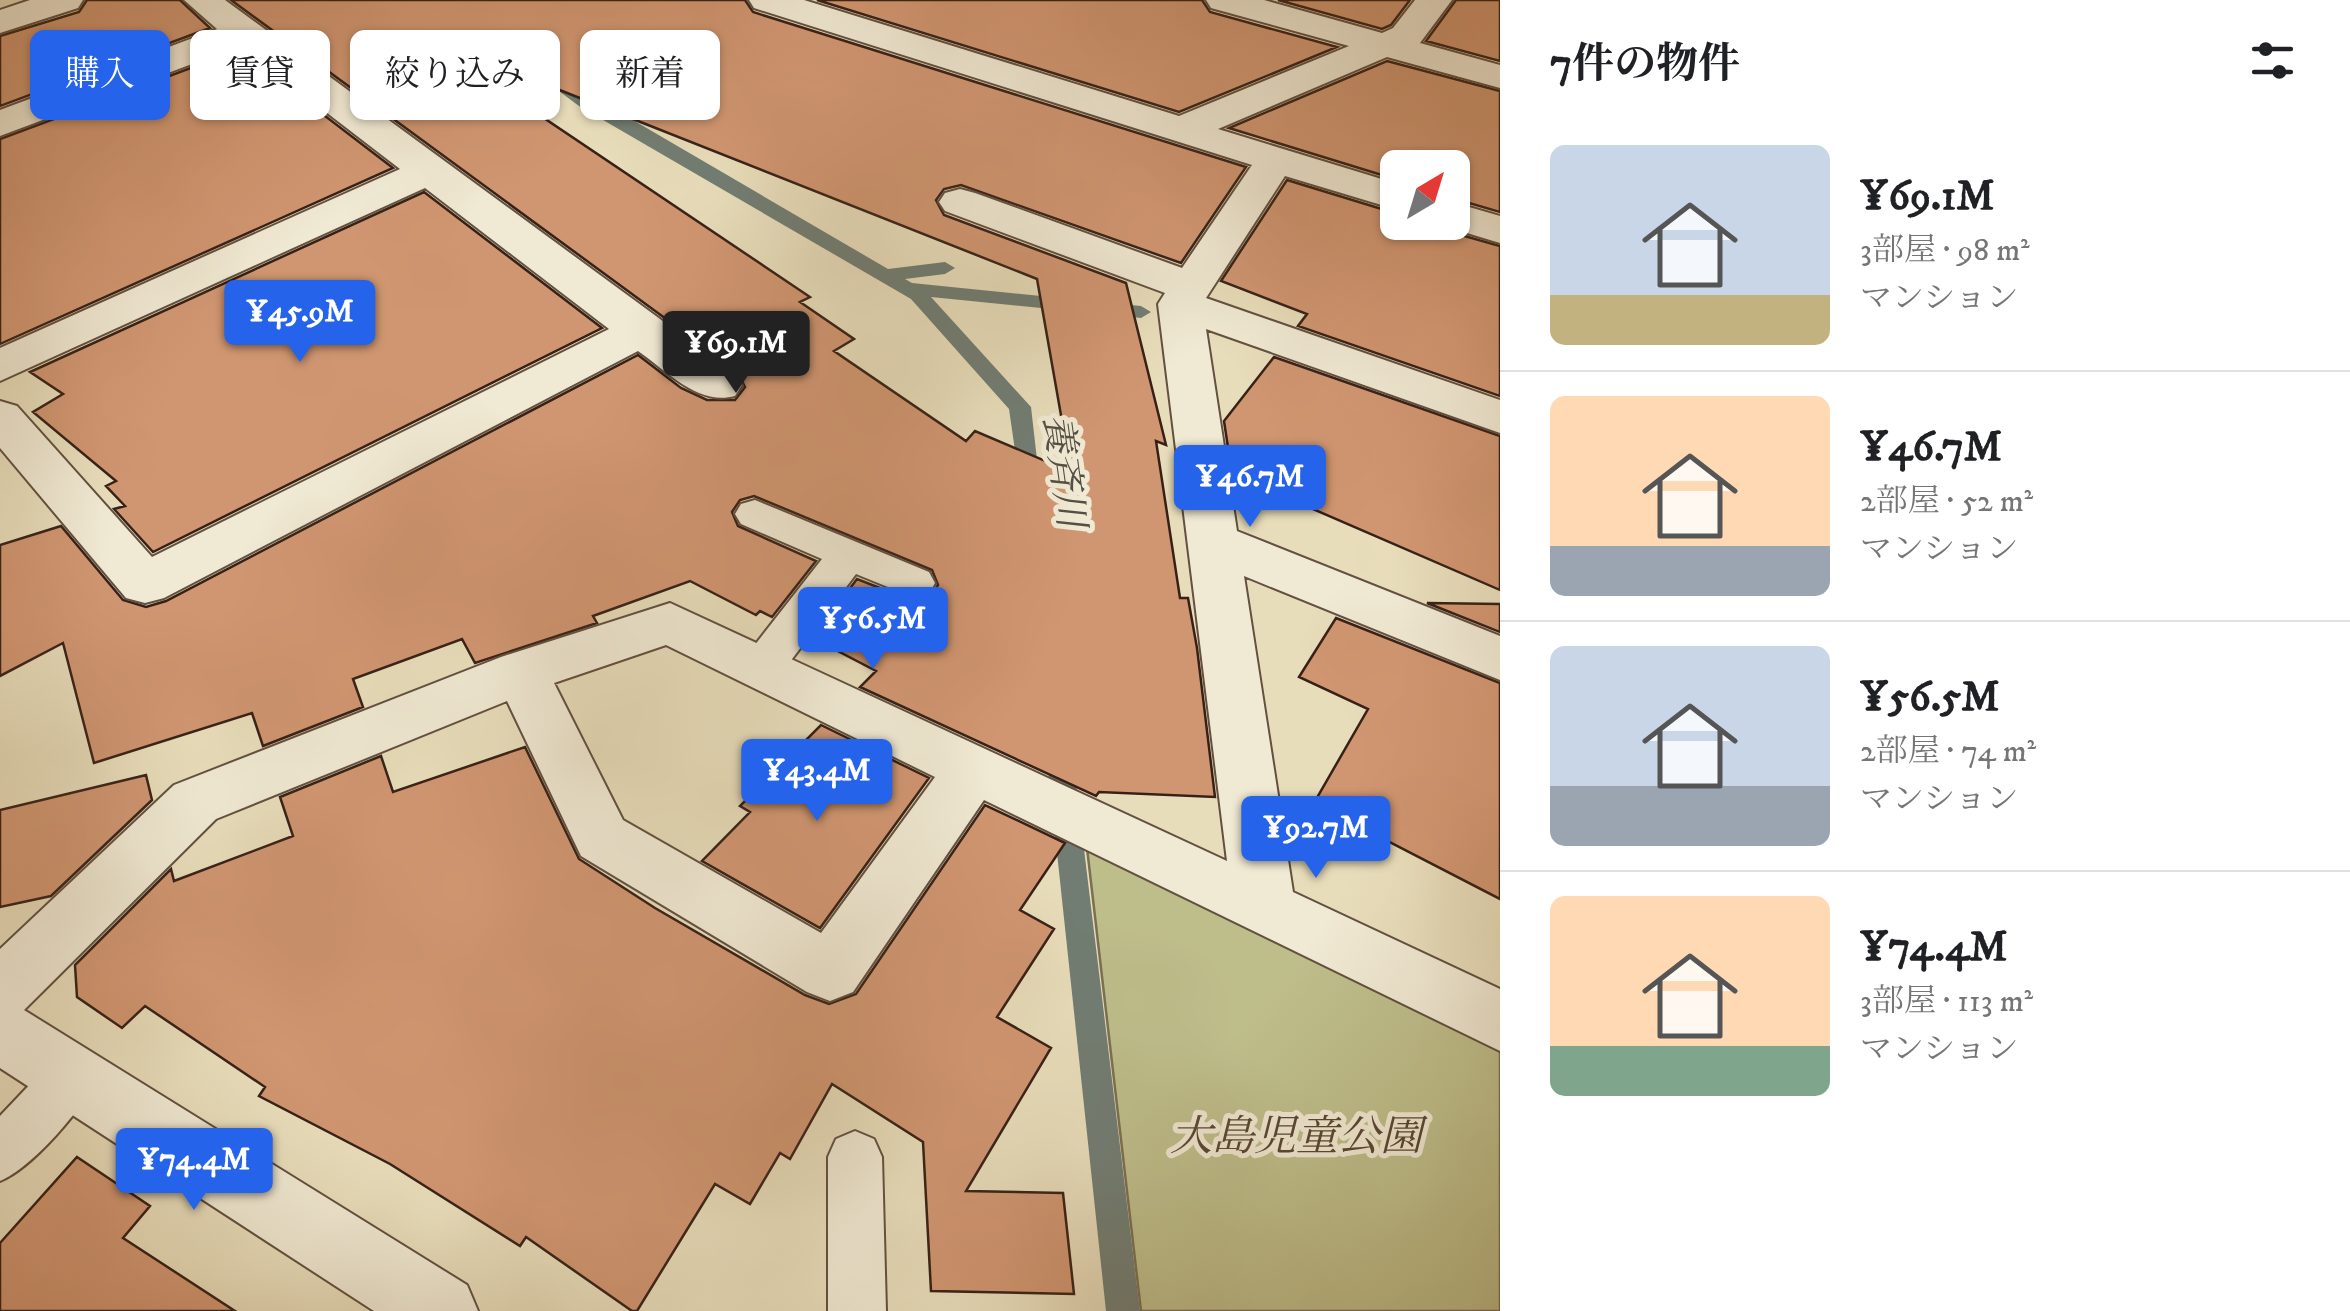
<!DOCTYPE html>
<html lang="ja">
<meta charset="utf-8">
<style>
:root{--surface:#fff;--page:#f2f2f2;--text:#202124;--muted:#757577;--line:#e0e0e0;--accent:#2563eb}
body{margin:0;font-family:"IM FELL DW Pica","Noto Serif JP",serif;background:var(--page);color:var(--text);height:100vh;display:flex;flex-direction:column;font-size:38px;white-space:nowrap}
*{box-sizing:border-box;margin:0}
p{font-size:32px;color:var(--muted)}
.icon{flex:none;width:55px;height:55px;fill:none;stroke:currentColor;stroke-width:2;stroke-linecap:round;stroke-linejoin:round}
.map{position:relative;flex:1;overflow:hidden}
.details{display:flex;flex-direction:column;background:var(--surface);width:850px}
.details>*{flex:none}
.guide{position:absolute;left:30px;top:30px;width:950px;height:90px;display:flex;gap:20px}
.needle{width:65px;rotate:38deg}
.buttons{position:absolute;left:1380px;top:150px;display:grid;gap:20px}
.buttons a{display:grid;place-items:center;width:90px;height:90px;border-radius:15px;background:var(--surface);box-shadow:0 2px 8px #0004;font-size:50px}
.price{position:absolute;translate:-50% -85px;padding:0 22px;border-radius:10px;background:var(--accent);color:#fff;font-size:32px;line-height:65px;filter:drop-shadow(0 2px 5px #0008)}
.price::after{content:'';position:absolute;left:50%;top:60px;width:30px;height:22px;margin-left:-15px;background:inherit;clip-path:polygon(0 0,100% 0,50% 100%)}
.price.selected{background:#222;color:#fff}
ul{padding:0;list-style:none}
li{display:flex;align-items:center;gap:30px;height:250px;padding:0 50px}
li+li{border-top:2px solid var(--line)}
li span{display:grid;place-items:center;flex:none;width:280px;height:200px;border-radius:15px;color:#555}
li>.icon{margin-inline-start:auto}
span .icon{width:120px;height:120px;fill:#fffc;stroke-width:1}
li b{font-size:42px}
h2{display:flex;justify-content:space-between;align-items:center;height:120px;padding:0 50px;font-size:42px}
.tag{padding:0 35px;border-radius:15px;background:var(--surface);box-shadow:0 2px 8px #0004;font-size:35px;line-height:90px}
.tag.selected{background:var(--accent);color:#fff}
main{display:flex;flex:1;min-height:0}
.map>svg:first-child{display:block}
</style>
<main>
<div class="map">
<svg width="1500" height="1311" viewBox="0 0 1500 1311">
<rect width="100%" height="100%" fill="#e8ddbb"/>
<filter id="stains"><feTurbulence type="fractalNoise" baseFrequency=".002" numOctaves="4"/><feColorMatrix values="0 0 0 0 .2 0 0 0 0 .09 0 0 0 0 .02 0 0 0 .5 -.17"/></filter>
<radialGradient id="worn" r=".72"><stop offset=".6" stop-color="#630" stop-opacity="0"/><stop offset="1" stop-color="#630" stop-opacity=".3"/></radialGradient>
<path fill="#bebe8b" stroke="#7a7051" stroke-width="2.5" d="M 1087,848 L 1500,1043 L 1500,1311 L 1141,1311 Z"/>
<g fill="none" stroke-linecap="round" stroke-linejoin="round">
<path fill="#717d73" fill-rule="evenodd" d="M 554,74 L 888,269 L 945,262 L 955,268 L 945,274 L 905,279 L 912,283 L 1141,306 L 1151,312 L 1141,318 L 931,297 L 1031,407 L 1040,486 L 1037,492 L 1021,492 L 1009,409 L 911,299 L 579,106 L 548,83 L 548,75 Z
M 1059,739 L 1068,743 L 1072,750 L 1140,1311 L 1106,1311 L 1046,750 L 1050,743 Z"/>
</g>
<path fill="#d09671" stroke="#372117" stroke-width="2.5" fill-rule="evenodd" d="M 87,0 L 180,0 L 210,28 L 0,106 L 0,36 L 79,12 Z
M 231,0 L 745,0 L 753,12 L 1246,167 L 1181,263 L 961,185 L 944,189 L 936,200 L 944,215 L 1126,283 L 1166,445 L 1156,441 L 1180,598 L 1188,598 L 1197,648 L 1215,797 L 1099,792 L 1096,796 L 860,687 L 876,671 L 813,638 L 857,579 L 916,602 L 930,598 L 938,585 L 932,570 L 754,496 L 740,500 L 732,512 L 738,526 L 816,561 L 772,617 L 760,611 L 756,615 L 690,581 L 593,616 L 597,623 L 475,663 L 462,639 L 353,679 L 363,707 L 263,746 L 252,713 L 94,763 L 63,643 L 0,676 L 0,545 L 61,526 L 123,600 L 146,607 L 166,601 L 638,355 L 681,388 L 707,400 L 735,400 L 745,387 L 737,371 ZM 552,87 L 1037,279 L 1071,472 L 975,431 L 966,441 L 834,351 L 854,339 L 800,302 L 810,297 L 538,114 Z
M 817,0 L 1202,0 L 1210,12 L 1337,47 L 1179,112 Z
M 1278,0 L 1410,0 L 1391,25 L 1382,29 Z
M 1456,0 L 1500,0 L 1500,61 L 1426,41 Z
M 239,50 L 393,168 L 0,344 L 0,139 Z
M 1387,61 L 1500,91 L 1500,212 L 1452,198 L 1452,168 L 1398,168 L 1398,180 L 1229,128 Z
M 1287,180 L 1398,214 L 1398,222 L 1434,222 L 1436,228 L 1500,246 L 1500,396 L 1298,326 L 1307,314 L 1221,281 Z
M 424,192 L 602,328 L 153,552 L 114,509 L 125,506 L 106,486 L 116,481 L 33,412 L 63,394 L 30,372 Z
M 1274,357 L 1500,436 L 1500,590 L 1232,474 L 1224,421 Z
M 1427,603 L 1500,604 L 1500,632 Z
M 1336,618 L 1500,683 L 1500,899 L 1314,803 L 1368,709 L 1299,677 Z
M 821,725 L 929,778 L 820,928 L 702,861 L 750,812 L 740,806 Z
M 525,747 L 579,859 L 655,908 L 805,995 L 829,1004 L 856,994 L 985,805 L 1065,843 L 1020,910 L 1054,929 L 997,1017 L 1051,1048 L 966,1191 L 1063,1193 L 1074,1294 L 931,1291 L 923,1142 L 832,1084 L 790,1159 L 780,1153 L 750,1204 L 715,1184 L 637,1311 L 632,1311 L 526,1237 L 520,1246 L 390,1164 L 259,1096 L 265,1087 L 145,1006 L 122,1028 L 77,997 L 75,965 L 171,869 L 174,881 L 293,836 L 280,797 L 381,756 L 393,792 Z
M 146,775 L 152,800 L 51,896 L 0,907 L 0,810 Z
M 77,1157 L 150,1206 L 123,1238 L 235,1311 L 0,1311 L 0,1243 Z"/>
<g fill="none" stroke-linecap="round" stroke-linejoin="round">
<g stroke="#635040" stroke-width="4">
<path id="lane" d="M 755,500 L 929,572 L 935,583 L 929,594 L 915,598 L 856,574 L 777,679 L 762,683 L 747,679 L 741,667 L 747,655 L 822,559 L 741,524 L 735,514 L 741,504 Z
M 72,1052 L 90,1059 L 98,1076 C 84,1108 32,1168 0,1181 L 0,1116 L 54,1059 Z
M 855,1131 L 874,1139 L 882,1157 L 886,1311 L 828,1311 L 828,1157 L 836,1139 Z"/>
</g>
<g stroke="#635040" stroke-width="4">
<path id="street" d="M 30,0 L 83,0 L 78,8 L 0,33 L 0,10 Z
M 184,0 L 225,0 L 735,374 L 742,385 L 735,396 C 698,406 667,371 638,351 L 164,598 L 145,603 L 126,598 L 0,448 L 0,401 L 17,406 L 152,557 L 609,329 L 425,188 L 0,381 L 0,348 L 400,169 L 240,46 L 0,136 L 0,110 L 217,29 Z
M 749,0 L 804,0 L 1179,116 L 1349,46 L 1211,8 L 1206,0 L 1264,0 L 1382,33 L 1393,28 L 1415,0 L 1452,0 L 1420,43 L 1500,65 L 1500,88 L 1387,57 L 1218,129 L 1398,184 L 1398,210 L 1285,176 L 1206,298 L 1500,400 L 1500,433 L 1206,329 L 1237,531 L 1500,636 L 1500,680 L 1244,576 L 1293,892 L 1500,989 L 1500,1051 L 984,800 L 853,992 L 830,1001 L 807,992 L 581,856 L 507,701 L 216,819 L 24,1010 L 467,1285 L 478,1311 L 374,1311 L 0,1068 L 0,949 L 174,785 L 501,657 L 670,603 L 1227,861 L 1158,304 L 1165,293 L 945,211 L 939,202 L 945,193 L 960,189 L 975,193 L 1182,268 L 1252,165 L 754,8 ZM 666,645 L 935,777 L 821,933 L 623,820 L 554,683 Z
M 1452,202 L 1500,216 L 1500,243 L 1437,224 L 1452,222 Z"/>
</g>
<use href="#lane" fill="#f0e9d3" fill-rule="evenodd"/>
<use href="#street" fill="#f0e9d3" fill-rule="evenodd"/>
</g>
<g text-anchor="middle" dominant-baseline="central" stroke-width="10" stroke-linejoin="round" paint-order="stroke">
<g font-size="38" font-style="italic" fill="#544f45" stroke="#f0e9d3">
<text transform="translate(1063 471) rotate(82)">養斉川</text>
</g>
<g font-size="42" font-style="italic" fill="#594834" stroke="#f0e9d3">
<text x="1296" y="1138">大島児童公園</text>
</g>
</g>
<rect width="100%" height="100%" filter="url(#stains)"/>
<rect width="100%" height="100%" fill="url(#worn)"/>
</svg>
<div class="buttons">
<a><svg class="needle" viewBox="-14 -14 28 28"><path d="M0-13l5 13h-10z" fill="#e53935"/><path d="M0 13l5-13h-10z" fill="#757577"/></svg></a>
</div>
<b class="price" style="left:300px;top:365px">¥45.9M</b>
<b class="price selected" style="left:736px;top:396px">¥69.1M</b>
<b class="price" style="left:1250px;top:530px">¥46.7M</b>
<b class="price" style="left:873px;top:672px">¥56.5M</b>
<b class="price" style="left:817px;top:824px">¥43.4M</b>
<b class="price" style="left:1316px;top:881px">¥92.7M</b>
<b class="price" style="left:194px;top:1213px">¥74.4M</b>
<div class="guide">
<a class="tag selected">購入</a>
<a class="tag">賃貸</a>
<a class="tag">絞り込み</a>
<a class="tag">新着</a>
</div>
</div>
<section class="details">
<h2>7件の物件<svg class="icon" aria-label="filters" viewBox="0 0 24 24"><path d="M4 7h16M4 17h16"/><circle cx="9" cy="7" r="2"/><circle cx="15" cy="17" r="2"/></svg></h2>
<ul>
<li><span style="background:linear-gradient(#c9d6e8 75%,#c2b280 0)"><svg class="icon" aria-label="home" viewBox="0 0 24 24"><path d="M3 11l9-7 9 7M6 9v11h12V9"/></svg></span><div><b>¥69.1M</b><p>3部屋 · 98 m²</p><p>マンション</p></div></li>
<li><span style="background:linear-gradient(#ffd9b3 75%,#9aa5b1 0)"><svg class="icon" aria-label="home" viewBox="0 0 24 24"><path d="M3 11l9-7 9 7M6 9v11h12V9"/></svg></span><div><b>¥46.7M</b><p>2部屋 · 52 m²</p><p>マンション</p></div></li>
<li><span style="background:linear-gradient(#c9d6e8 70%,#9aa5b1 0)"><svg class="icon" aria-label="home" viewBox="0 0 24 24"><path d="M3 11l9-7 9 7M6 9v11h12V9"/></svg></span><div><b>¥56.5M</b><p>2部屋 · 74 m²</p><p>マンション</p></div></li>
<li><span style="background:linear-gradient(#ffd9b3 75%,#7fa58c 0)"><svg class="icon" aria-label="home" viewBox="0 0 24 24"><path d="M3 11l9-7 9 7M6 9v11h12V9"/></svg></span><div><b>¥74.4M</b><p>3部屋 · 113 m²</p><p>マンション</p></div></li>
</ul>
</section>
</main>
